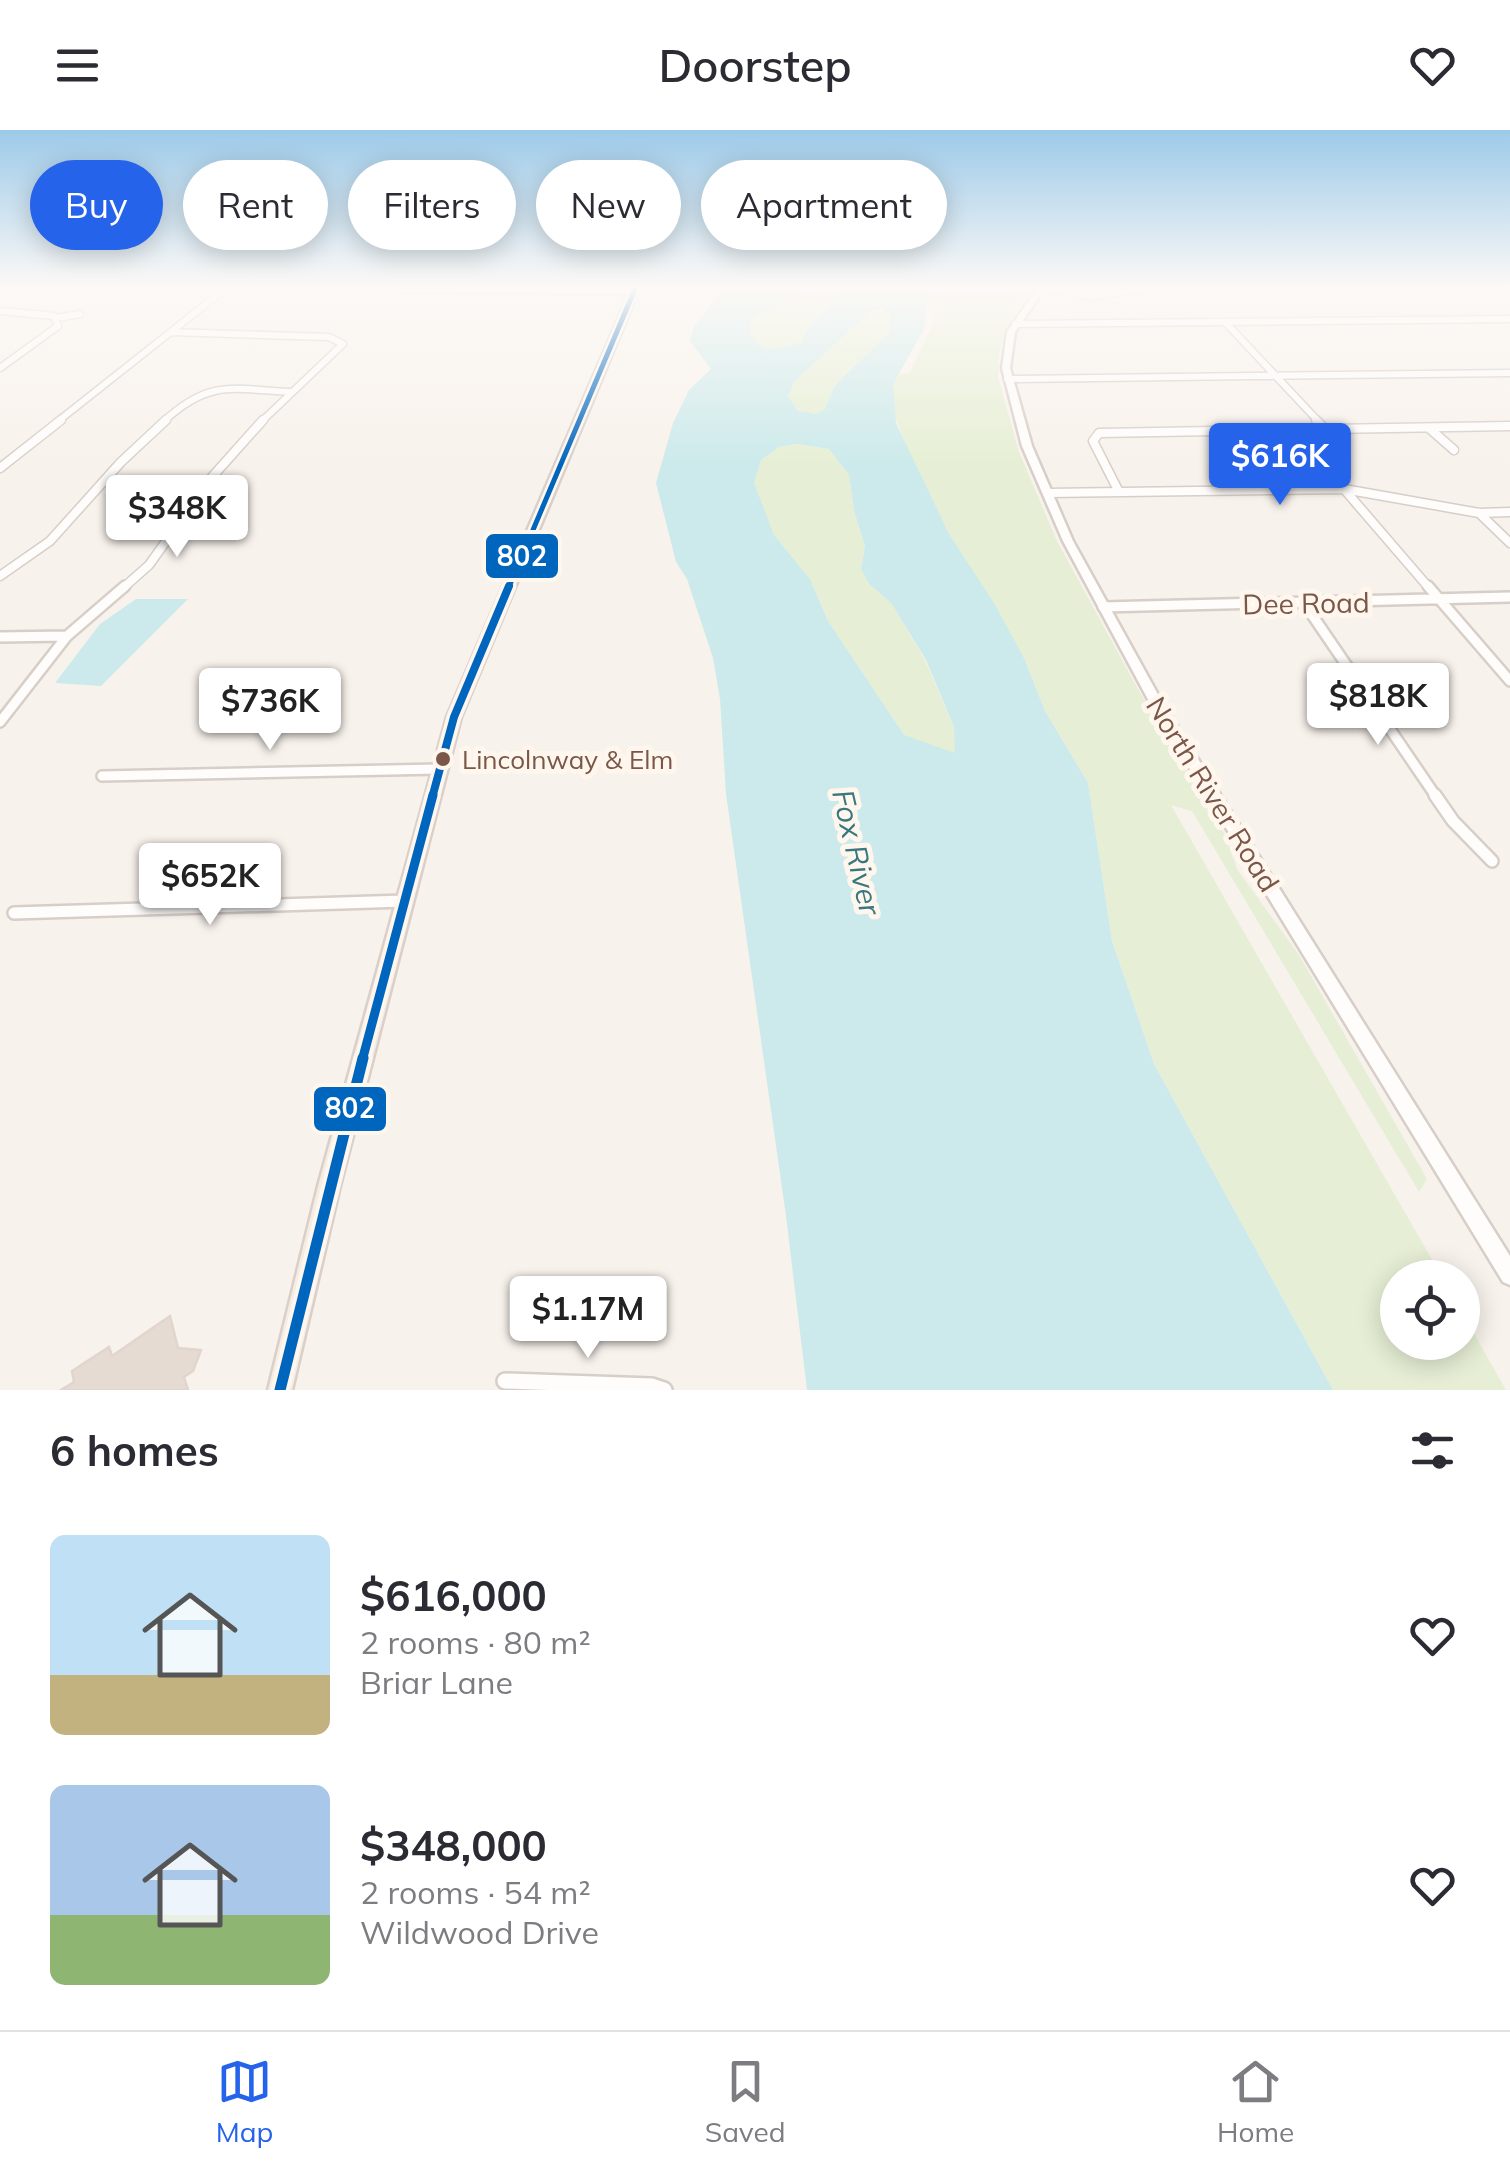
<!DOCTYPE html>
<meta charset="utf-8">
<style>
:root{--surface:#fff;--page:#f2f2f3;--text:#2b2b33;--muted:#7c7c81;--line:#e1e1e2;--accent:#2563eb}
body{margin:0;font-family:Mulish,sans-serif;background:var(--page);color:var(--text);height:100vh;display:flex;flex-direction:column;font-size:38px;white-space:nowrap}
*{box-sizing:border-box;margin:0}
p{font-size:32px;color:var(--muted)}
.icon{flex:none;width:55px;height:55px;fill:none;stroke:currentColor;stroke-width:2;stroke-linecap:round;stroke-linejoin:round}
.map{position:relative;height:1260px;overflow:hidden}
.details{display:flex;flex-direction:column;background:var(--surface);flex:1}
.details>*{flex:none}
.hud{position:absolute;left:30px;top:30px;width:1000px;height:90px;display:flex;gap:20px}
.controls{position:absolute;left:1380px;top:1130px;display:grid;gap:20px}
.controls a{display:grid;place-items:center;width:100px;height:100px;border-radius:50%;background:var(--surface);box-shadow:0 5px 25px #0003;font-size:50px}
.price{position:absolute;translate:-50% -85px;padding:0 22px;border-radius:10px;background:#fff;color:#222;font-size:32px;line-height:65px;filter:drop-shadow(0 2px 5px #0008)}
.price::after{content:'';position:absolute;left:50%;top:60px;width:30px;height:22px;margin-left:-15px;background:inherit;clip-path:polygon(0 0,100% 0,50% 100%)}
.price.selected{background:var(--accent);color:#fff}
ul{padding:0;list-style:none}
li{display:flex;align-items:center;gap:30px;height:250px;padding:0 50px}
li span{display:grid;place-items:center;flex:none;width:280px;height:200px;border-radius:15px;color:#555}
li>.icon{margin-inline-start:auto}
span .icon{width:120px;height:120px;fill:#fffc;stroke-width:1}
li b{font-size:42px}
h2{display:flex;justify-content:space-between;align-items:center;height:120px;padding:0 50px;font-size:42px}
.chip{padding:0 35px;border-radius:45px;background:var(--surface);box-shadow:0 5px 25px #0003;font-size:35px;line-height:90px}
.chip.selected{background:var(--accent);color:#fff}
header{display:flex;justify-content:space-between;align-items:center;height:130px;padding:0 50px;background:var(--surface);font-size:45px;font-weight:600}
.dock{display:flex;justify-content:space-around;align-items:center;height:140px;border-top:2px solid var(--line);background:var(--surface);font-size:28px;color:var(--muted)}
.dock a{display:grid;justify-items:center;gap:5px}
.dock .selected{color:var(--accent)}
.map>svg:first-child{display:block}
</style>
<header><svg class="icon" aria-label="menu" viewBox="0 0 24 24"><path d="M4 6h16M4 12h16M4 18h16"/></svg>Doorstep<svg class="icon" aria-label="heart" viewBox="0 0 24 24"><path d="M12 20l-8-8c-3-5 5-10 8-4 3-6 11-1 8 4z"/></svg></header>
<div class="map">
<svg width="1510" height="1260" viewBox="0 0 1510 1260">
<rect width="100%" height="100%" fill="#f8f2ec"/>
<path fill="#e6efd5" d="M 811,159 L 845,159 L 802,212 L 778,219 L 762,218 L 750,204 L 751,189 Z
M 926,159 L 985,163 L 990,159 L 1032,159 L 1006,197 L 999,225 L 998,247 L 1019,322 L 1057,411 L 1138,559 L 1225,705 L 1237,739 L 1299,825 L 1427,1049 L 1419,1062 L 1192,681 L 1171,675 L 1442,1147 L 1398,1148 L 1398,1212 L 1462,1212 L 1463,1184 L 1506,1260 L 1333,1260 L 1154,934 L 1112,811 L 1088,653 L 1045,581 L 1024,528 L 949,404 L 916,339 L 894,285 L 893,254 L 897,245 L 910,242 L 936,187 L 926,177 Z
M 882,178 L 891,186 L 890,202 L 835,254 L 824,280 L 817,284 L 798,281 L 788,266 L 794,252 L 869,182 Z
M 797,314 L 829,319 L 849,345 L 854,381 L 865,416 L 861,439 L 869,454 L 891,473 L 925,530 L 954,597 L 956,624 L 904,606 L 828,491 L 810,449 L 774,405 L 753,353 L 761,330 L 779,317 Z"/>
<path fill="#cceaeb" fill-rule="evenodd" d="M 722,159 L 811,159 L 751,189 L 750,204 L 762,218 L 778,219 L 802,212 L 807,199 L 845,159 L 926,159 L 925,197 L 893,254 L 896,293 L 949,404 L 994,473 L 1024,528 L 1045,581 L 1088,653 L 1112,811 L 1154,934 L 1333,1260 L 807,1260 L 786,1086 L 726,664 L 720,569 L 713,528 L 687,449 L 676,432 L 656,353 L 673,293 L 689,260 L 711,239 L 690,211 L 694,197 ZM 882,178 L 891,186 L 890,202 L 835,255 L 824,280 L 817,284 L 798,281 L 788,266 L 794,252 L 869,182 ZM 797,314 L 829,319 L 849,345 L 854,381 L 865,416 L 861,439 L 869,454 L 891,473 L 926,530 L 954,597 L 955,623 L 904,605 L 828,491 L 810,449 L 774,405 L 754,353 L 761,330 L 779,317 Z
M 136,469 L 188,469 L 101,556 L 55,553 L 100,494 Z"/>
<path fill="#e5dbd3" stroke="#e2d5ce" stroke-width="2.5" d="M 170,1186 L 178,1218 L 201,1220 L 193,1241 L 184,1247 L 188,1260 L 61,1260 L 74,1252 L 72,1241 L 109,1217 L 112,1226 Z"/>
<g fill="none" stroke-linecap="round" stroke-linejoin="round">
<g stroke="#d7cec8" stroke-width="9">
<path id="street-far4" d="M 1049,159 L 1091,166 L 1147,159
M 0,181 L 54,186 L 58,196 L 0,238
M 56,188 L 80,184
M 1225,192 L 1319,292
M 1015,194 L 1510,189
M 171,202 L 329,207 L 343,214 L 261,292
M 1007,249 L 1510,243
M 57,292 L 225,159
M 163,292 C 209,249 232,259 290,262"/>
</g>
<g stroke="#d7cec8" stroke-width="11">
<path id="street-far3" d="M 1316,290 L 1324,298 L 1344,359 L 1430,459
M 1429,298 L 1454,320
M 0,338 L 61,290
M 1119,362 L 1093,311 L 1099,303 L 1510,296
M 1047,363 L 1344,359 L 1479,383 L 1510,382
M 1479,383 L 1510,413
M 0,446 L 50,411 L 121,332 L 166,290
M 122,459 L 149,435 L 212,347 L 263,290"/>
</g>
<g stroke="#d7cec8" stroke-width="14">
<path id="street-far2" d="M 1428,456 L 1510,551
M 1304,473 L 1437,668
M 1103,477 L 1510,467
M 0,507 L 67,506
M 0,592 L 67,506 L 125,456
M 102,646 L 439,639"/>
</g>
<g stroke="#d7cec8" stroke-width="16">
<path id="street-far1" d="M 1435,665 L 1453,691 L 1492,731
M 14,783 L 405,771"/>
</g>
<g stroke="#d7cec8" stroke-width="20">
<path id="street" d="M 505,1251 L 652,1256 L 664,1260"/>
</g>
<g stroke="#d8cec8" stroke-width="5">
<path id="secondary" d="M 370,159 L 631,160 L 635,162 L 631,164 L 374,161 Z
M 1037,159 L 1044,159 L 1015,202 L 1010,238 L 1032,316 L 1073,411 L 1161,570 L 1510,1126 L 1510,1155 L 1503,1152 L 1151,575 L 1063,411 L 1022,316 L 1002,238 L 1007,202 Z"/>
</g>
<g stroke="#dacfc9" stroke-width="5">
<path id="primary" d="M 631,159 L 639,159 L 461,587 L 340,1056 L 292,1260 L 268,1260 L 318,1056 L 447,587 Z"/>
</g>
<use href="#street-far4" stroke="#fefdfc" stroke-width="6"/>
<use href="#street-far3" stroke="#fefdfc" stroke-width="8"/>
<use href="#street-far2" stroke="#fefdfc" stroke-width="9"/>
<use href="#street-far1" stroke="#fefdfc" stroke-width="11"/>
<use href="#street" stroke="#fefdfc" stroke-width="15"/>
<use href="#secondary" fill="#fefdfc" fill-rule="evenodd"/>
<use href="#primary" fill="#f3ede5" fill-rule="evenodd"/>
<g stroke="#fff7ee" stroke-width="10">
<path id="bus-1-far3" d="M 508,459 L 635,159"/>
</g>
<g stroke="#fff7ee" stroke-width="15">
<path id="bus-1-far2" d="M 432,668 L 454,587 L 509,456"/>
</g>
<g stroke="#fff7ee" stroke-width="16">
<path id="bus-1-far1" d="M 362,931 L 433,665"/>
</g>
<g stroke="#fff7ee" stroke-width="19">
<path id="bus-1" d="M 280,1260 L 363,928"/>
</g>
<use href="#bus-1-far3" stroke="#0065bd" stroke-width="5"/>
<use href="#bus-1-far2" stroke="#0065bd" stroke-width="8"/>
<use href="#bus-1-far1" stroke="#0065bd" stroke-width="9"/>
<use href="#bus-1" stroke="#0065bd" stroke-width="11"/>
</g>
<linearGradient id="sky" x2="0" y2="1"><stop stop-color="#9dcae9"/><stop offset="0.47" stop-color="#fcf9f6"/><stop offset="1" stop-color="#fcf9f6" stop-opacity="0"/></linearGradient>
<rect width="1510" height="335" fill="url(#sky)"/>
<circle fill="#7a5748" stroke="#fff7ee" stroke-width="4" cx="443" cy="629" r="9"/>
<g text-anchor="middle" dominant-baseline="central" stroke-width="10" stroke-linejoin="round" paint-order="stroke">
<g font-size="26" fill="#7a5748" stroke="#fff7ee" text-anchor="start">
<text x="462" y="629">Lincolnway &amp; Elm</text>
</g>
<g font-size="28" fill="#7a5748" stroke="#fff7ee">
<text transform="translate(1306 473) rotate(-1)">Dee Road</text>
<text transform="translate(1213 664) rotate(58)">North River Road</text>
</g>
<g font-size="30" font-style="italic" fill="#3a7880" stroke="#fff7ee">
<text transform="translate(857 722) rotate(77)">Fox River</text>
</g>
</g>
<g stroke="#fff7ee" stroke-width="4">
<rect x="484" y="402" width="76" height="48" rx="10" fill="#0065bd"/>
<rect x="312" y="955" width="76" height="48" rx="10" fill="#0065bd"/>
</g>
<g font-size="28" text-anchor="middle" font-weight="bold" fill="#fff">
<text x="522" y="436">802</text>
<text x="350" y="988">802</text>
</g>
</svg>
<div class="controls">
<a><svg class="icon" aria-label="locate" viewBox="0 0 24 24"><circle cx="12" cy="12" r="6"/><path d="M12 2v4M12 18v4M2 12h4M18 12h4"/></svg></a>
</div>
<b class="price selected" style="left:1280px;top:378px">$616K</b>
<b class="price" style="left:177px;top:430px">$348K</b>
<b class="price" style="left:1378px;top:618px">$818K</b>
<b class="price" style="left:270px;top:623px">$736K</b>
<b class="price" style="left:210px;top:798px">$652K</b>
<b class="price" style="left:588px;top:1231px">$1.17M</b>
<div class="hud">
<a class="chip selected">Buy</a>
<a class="chip">Rent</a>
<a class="chip">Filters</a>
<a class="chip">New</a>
<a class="chip">Apartment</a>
</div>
</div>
<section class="details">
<h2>6 homes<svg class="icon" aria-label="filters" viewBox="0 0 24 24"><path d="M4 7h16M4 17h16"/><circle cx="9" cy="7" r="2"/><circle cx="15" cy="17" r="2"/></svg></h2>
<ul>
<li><span style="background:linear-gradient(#bfe0f5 70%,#c2b280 0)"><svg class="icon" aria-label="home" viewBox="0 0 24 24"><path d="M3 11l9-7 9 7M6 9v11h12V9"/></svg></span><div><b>$616,000</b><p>2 rooms · 80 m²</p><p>Briar Lane</p></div><svg class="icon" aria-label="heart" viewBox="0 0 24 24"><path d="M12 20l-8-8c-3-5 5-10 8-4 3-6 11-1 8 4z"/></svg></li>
<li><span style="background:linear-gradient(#a9c7e8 65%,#8fb573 0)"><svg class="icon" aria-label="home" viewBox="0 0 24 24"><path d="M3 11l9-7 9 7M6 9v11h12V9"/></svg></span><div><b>$348,000</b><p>2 rooms · 54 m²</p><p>Wildwood Drive</p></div><svg class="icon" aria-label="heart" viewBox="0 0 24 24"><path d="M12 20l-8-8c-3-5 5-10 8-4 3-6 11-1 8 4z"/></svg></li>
</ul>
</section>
<nav class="dock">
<a class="selected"><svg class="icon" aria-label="map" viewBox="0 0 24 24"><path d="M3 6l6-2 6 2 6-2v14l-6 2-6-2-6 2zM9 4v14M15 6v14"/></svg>Map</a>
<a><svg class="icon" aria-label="saved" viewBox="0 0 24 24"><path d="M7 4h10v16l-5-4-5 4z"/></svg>Saved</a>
<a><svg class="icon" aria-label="home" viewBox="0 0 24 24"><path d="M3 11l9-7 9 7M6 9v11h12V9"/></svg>Home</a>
</nav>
